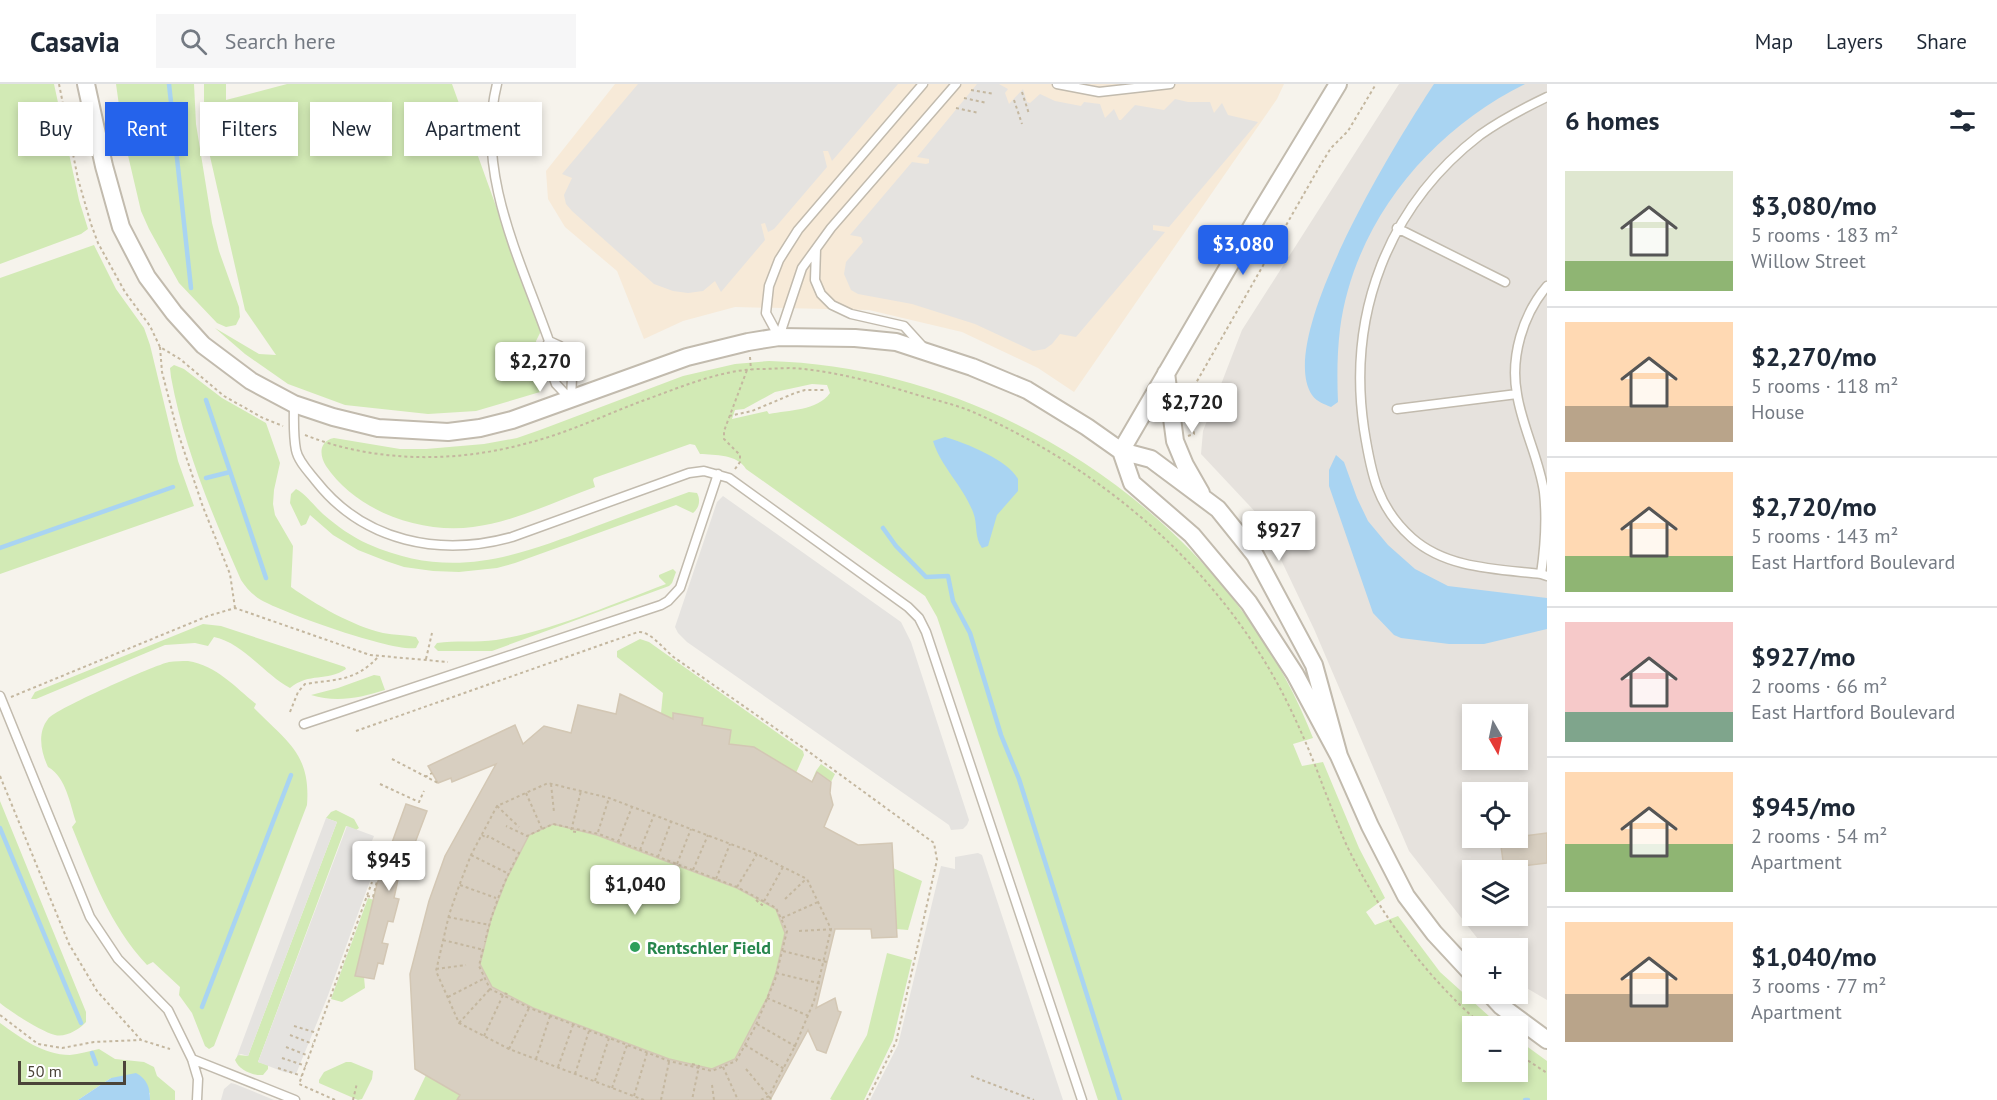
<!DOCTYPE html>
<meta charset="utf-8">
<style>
:root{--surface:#fff;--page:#f6f6f7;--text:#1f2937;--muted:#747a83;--line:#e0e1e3;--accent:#2563eb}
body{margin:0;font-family:"PT Sans",sans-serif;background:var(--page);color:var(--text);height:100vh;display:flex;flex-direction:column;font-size:22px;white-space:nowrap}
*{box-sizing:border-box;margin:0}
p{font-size:20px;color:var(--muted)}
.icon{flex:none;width:33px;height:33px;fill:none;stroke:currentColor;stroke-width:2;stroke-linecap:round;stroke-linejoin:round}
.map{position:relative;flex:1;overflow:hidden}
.details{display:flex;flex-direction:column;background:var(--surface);width:450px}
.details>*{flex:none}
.hud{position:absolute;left:18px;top:18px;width:570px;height:54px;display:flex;gap:12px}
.needle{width:39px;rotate:171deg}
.tools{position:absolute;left:1462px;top:620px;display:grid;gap:12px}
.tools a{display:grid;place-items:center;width:66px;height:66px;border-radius:0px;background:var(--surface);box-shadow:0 3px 9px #0003;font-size:30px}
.scale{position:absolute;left:18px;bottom:15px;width:108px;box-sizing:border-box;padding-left:6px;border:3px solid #4b4439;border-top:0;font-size:16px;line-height:21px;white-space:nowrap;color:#4b4439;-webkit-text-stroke:4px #fff;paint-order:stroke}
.price{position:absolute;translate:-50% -51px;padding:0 14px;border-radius:6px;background:#fff;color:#222;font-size:20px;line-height:39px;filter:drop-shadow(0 2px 3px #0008)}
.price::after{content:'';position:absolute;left:50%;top:36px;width:18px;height:14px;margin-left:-9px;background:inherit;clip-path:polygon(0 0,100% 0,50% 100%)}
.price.on{background:var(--accent);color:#fff}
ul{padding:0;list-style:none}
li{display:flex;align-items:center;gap:18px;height:150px;padding:0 18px}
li+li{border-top:2px solid var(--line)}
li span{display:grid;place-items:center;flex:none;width:168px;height:120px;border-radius:0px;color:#555}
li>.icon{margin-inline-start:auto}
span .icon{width:72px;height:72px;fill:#fffc;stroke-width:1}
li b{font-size:26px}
h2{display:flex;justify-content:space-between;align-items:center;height:72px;padding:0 18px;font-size:26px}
.tag{padding:0 21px;border-radius:0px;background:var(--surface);box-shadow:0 3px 9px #0003;font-size:21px;line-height:54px}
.tag.on{background:var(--accent);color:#fff}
header{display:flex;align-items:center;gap:36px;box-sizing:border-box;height:84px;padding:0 30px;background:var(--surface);border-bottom:2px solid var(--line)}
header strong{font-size:28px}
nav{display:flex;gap:33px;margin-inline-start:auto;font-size:21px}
.search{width:420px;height:54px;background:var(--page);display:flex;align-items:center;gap:15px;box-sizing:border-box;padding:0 21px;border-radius:0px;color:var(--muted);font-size:22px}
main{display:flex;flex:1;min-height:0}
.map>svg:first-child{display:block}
</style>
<header>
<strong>Casavia</strong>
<div class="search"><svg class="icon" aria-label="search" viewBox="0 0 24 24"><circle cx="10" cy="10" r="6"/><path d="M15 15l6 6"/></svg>Search here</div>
<nav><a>Map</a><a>Layers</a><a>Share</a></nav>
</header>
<main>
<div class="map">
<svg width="1547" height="1016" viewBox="0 0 1547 1016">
<rect width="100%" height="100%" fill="#f6f3ec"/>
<path fill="#f7ead8" d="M 615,0 L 1284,0 L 1277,15 L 1074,308 L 1038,284 L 962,248 L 869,226 L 735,223 L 683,237 L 644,255 L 617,187 L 565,143 L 548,115 L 546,87 Z"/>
<path fill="#e6e2dd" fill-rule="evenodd" d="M 1399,0 L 1547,0 L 1547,916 L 1518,899 L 1518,864 L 1485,864 L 1409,767 L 1314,545 L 1261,434 L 1201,370 L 1203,347 L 1242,246 ZM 1473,630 L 1518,630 L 1518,675 L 1473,675 ZM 1473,708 L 1518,708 L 1518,753 L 1473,753 ZM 1473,786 L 1518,786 L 1518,831 L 1473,831 Z"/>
<path fill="#d2eab5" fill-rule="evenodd" d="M 0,0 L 54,0 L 79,116 L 88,145 L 81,150 L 0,180 Z
M 116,0 L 194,0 L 196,40 L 212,139 L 219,167 L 239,223 L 240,233 L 236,241 L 226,243 L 217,239 L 179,199 L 149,145 L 141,127 L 123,50 Z
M 204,0 L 226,0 L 226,16 L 287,0 L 452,0 L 541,247 L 536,257 C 539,272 549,294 540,308 L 476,327 L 428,330 L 345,321 L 288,300 L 245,270 L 215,244 L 259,270 L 276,271 L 245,226 L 204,46 Z
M 94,161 L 116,205 L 144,244 L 150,261 L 178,377 L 194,422 L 0,490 L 0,194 Z
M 769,277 C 999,283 1229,438 1313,654 L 1293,660 L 1302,682 L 1323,678 L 1359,764 L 1385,814 L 1366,828 L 1375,841 L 1398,832 L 1440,888 L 1500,942 L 1473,942 L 1473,987 L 1518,987 L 1518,956 L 1547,977 L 1547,1016 L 1098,1016 L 937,533 L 925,512 L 746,385 C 737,370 715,371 700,370 L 695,361 L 690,360 L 594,394 L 593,396 L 595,403 C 556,417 514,438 473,443 C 420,450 356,427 326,382 C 319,371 319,357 334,354 L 400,365 L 426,365 L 484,360 L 517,354 L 540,346 L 683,292 L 735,280 ZM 812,300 L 827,301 L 830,309 C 817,327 789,326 769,330 L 767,327 L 732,335 L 735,326 L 744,325 L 775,308 Z
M 174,281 L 184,285 L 222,314 L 266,339 L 280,379 L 274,406 L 273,420 L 275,431 L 293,462 L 291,503 C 316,521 353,542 383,549 C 394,551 405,551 416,553 L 419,558 L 416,564 C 392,568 284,529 261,516 C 253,511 246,504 241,496 C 212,430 184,364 171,293 L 170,284 Z
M 296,405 C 306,410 314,422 323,430 C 337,442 352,453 368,460 C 452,497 514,473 594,443 C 625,431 657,420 689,408 L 697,409 C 701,416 699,424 693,429 L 676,421 L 515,479 L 497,484 L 459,488 L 433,487 L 404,483 L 386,477 L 358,466 L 333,451 L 310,431 L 306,440 L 301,442 L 290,419 L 291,410 Z
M 673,485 L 676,488 L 672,499 L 669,502 L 492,567 L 438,567 L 434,563 L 437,559 C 454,556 477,559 496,556 C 551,547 613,520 666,500 L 659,493 L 659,491 Z
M 203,540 L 221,542 L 345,583 L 346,585 C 326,598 310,588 290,604 C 264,590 243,559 214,553 L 208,562 L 195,559 L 165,561 L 36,615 L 31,615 L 35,608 Z
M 640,555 L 649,558 L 803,667 L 804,671 L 796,689 L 811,699 L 816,687 L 821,680 L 835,690 L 831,698 L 830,709 L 833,721 L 826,738 L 821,735 L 819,741 L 854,759 L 856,845 L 835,845 L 802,957 L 771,1014 L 772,1016 L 471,1016 L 460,1010 L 457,1016 L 414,1016 L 426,991 L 415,985 L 410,890 L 429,817 L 445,772 L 523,660 L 544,642 L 577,650 L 578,646 L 572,644 L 578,621 L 616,630 L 620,610 L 661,629 L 663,609 L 617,573 L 617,567 Z
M 188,577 C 217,582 234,602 256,620 L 254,624 C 286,657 311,669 307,721 L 214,962 L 209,965 L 205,962 L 192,929 L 179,911 L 180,903 L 153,878 L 147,881 C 109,840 93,794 72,743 L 76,738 C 70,720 66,693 48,683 C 41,668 37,649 48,635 C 55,625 155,581 169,578 C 175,577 182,577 188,577 Z
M 374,591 L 380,592 L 385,606 C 360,614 336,619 311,611 L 338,604 Z
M 0,717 L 86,928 L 86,938 C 80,945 65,954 55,951 C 42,948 11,928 0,919 Z
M 336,726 L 354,735 L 359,744 L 356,746 L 346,742 L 258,978 L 268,981 L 268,985 L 263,991 C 253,992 239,986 235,976 L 238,971 L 248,972 L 337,738 L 326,734 L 331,728 Z
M 893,784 L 922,797 L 908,846 L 896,845 Z
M 368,814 L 374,816 L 364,893 L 365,904 L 342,918 L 331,915 Z
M 887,869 L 912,876 L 893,956 L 864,1016 L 832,1016 L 830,1015 L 867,951 Z
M 0,939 C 21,954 43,971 70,971 C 79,970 89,967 99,965 L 115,975 L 144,978 L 154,983 L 157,992 L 175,1007 L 175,1016 L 150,1016 L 150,1009 L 111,994 L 78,1016 L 0,1016 Z
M 346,978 L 351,978 L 373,987 L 372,995 L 362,1015 L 358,1016 L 319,999 L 319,996 L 324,988 Z"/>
<path fill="#e5e3e0" d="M 638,0 L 898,0 L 832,77 L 828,67 L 823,67 L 827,83 L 774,145 L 768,148 L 765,139 L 761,140 L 765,156 L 721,208 L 715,197 L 703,207 L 688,209 L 673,207 L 654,200 L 572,127 L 566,120 L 564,111 L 572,94 L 562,90 Z
M 977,0 L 999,0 L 1008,5 L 1005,9 L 1009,20 L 1023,5 L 1027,18 L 1030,19 L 1040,10 L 1055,17 L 1081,22 L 1084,18 L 1100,20 L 1105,34 L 1114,25 L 1119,36 L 1121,36 L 1135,21 L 1164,26 L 1175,15 L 1188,18 L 1210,18 L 1214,29 L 1222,19 L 1228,31 L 1258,38 L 1169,143 L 1153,141 L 1153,146 L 1165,148 L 1076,253 L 1060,250 L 1052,260 L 1045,265 L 1033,267 L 975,240 L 912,220 L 858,210 L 851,206 L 844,190 L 846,178 L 863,158 L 861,153 L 850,151 L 912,78 L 926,80 L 929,79 L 929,75 L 917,73 Z
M 723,412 L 901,538 L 911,558 L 969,736 L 967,741 L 963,745 L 951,746 L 949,741 L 687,558 L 678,549 L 675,543 L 717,418 Z
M 326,734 L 337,738 L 248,972 L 241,970 L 237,972 Z
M 347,742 L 374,752 L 362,781 L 374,786 L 327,914 L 296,990 L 284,988 L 258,978 Z
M 978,769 L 982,771 L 1063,1016 L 870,1016 L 898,961 L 941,782 L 955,785 L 955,773 Z
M 231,999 L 235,1000 L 274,1016 L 221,1016 L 224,1005 Z"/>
<path fill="#a9d4f2" d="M 1434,0 L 1525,0 C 1430,47 1354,138 1340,245 C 1337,270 1337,294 1338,318 L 1331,323 C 1324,320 1317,318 1312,311 C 1274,254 1399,53 1434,0 Z
M 945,353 C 966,359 1008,376 1018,395 L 1018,407 L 997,431 L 988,462 L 982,464 C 974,453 978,440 973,428 C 963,402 941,383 933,357 Z
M 1336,371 L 1344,378 L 1357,414 L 1368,437 L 1388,461 L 1415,485 L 1448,502 L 1547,514 L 1547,545 L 1484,560 L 1449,560 L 1401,554 L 1394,551 L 1373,529 L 1329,402 L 1329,386 Z
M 136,989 C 147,995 150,1003 150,1016 L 78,1016 L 111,994 Z"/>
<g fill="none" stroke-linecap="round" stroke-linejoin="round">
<path stroke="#a9d4f2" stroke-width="4.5" d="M 169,0 L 191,204
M 206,316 L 266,494
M 206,394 L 230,388
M 883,444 L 896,462 L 926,493 L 948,492 L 953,517 L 970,549 L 1001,651 L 1019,695 L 1120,1016
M 0,464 L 173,403
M 0,744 L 81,939
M 202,923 L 291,691
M 92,969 L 96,980
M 1525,1016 L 1528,1016"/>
</g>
<path fill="#d8cfc1" stroke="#d3c7b4" stroke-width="1.5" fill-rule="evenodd" d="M 620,610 L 673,635 L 673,629 L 703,634 L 702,641 L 731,646 L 729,660 L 754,663 L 812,698 L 817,688 L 831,698 L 830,709 L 833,721 L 824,743 L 858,761 L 892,759 L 897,853 L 872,854 L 871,845 L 835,845 L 816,924 L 835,914 L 838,927 L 841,928 L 826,969 L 817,966 L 808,946 L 770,1016 L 457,1016 L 460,1011 L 415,985 L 410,890 L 429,817 L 445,772 L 496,680 L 452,698 L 451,694 L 438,699 L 428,682 L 515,641 L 523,660 L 544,642 L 571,649 L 578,621 L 616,630 ZM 553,740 L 597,751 L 737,804 L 776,825 L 785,849 L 776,889 L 767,914 L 735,975 L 712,985 L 669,975 L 533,924 L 492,903 L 480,880 L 491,835 L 506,796 L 529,751 Z
M 406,720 L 427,727 L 404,788 L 400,786 L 394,814 L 399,815 L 393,838 L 388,837 L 382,859 L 388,860 L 383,880 L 378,879 L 374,895 L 355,892 L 377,800 Z
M 1547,749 L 1547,779 L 1504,784 L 1500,755 Z"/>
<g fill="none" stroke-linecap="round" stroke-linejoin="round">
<g stroke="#c2bbae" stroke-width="11">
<path id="service" d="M 497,0 C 475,88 520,175 549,257 L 544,268 L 556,300 L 571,316
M 1057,0 L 1099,8 L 1170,0
M 1397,144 L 1505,198
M 816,165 L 815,196 L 821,210 L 832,221 L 851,230 L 904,242 L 924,264
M 1547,202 C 1523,230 1510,273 1517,310 C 1522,343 1539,374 1544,408 C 1547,435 1545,463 1541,490 L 1547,492
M 779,253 L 802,184 L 831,144 L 956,0
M 779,253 L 766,229 L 769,202 L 779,176 L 798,146 L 923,0
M 549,257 L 560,262 L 572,293 L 571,316
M 294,320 C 294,335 293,351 296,366 C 298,377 309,388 316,397 C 364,458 440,473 512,453 L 689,389 L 704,387 L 729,394 L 908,523 L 919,534 L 926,548 L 1082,1016
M 1397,325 L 1517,310
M 1541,490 C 1498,485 1447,485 1412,454 C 1377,423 1371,389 1364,345 C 1347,230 1388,122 1480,51 C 1501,36 1524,24 1547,13
M 0,612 L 90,833 L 118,875 L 168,926 L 192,975 L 198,995 L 197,1016
M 304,640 L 661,521 L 668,517 L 680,504 L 718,390
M 192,975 L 295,1016"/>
</g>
<g stroke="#c2bbae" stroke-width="20">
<path id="minor" d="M 86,0 L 104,82 L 121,143 L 147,193 L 174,229 L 203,261 L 251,297 L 294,320 L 333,333 L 378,344 L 448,348 L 480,344 L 512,336 L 687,273 L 748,258 L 779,253 L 855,254 L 896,258 L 972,283 L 1027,306 L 1087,343 L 1121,367 L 1151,375 L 1218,425 L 1255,471 L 1314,581 L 1339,672
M 1166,289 L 1175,357 L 1185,381 L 1201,409
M 1121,367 L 1132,399 L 1192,451 L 1249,519 L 1295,590 L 1339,672 L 1370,742 L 1406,812 L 1434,849 L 1473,891
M 1121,367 L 1258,132 L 1338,0
M 1489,909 L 1501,922 L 1547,956"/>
</g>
<path stroke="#c4b79f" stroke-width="2" stroke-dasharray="3 3" stroke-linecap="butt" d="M 59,0 L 78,95 L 91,140 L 98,159 L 125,208 L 150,242 L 160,263 L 180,275 L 224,312 L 263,334 L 283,342
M 971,6 L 994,10
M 1022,8 L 1029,30
M 964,14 L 987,19
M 1014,16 L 1022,40
M 956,24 L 979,29
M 160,263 L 162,288 L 177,346 L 203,423 L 230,490 L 235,524
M 750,273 L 751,286
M 729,332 L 752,327 L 795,309 L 805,306 L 825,306
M 305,351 C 376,379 456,379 528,359 C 567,349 605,331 642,317 C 679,304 719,286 759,285 C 774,285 789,283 804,285 C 839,289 874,298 908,308 C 929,315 952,319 973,328 C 1102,385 1216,482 1282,608 C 1298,639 1312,672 1324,705 C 1332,724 1338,743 1347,762 C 1380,830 1425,892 1483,942
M 1188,352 L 1194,350 L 1191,320 L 1196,299 L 1321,80 L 1331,64 L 1348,47 L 1376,0
M 735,385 L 740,378 L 740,371 L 724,355 L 724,347 L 747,286
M 426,575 L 432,549
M 11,613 L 208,532 L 235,524 L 370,571 L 448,578
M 290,628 L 298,608 L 305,600 C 336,595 355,598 379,572
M 356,647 L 638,548 C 651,547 664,566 675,574 L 805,665 L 934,759 L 937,776 L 896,958 L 867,1016
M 392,675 L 438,699
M 0,692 L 69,860 L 97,907 L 141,956 L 170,965
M 425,693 L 432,689
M 380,700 L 419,718 L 424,707
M 551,700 L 554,728
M 526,709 L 542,745
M 497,722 L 519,743
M 576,748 L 571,747 L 581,707
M 598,748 L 609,714
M 482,751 L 487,754 L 488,752 L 519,769 C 504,797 492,826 485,858
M 618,758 L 632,723
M 640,766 L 654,731
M 471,771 L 509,790
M 658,773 L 671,738
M 677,780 L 691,745
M 693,786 L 708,751
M 716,795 L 730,760
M 460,801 L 496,814
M 737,803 L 757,770
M 367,812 L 373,813 L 378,793 L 380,794
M 785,815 L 806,795
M 756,816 L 762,821 L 783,783
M 448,833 L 490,841
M 782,834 L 818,818
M 799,847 L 835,845
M 443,856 L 484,866
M 483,865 L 479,882 L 490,905 L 532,925 L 609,954 L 669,977 L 712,987 L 736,977 L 755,943 L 775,896 L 787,847 L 776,824 L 737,803 L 599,750 L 553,740 L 527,752 L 506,742
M 783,867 L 827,878
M 436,885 L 466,881
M 776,889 L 822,900
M 448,913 L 485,894
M 767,914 L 811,933
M 0,931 L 38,960 L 62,964 L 94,958 L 140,956
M 459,939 L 490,905
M 757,940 L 798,964
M 294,942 L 317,949
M 290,951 L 313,960
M 484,952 L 504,909 L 510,911
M 745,961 L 786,986
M 286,963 L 309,972
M 509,965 L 529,924
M 1518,970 L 1547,989
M 282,974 L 306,982
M 536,975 L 550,932
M 692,980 L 699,982 L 692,1016
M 558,983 L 573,941
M 723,983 L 738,1016
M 278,984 L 302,992
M 746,985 L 771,1015
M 575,990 L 589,947
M 971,992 L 1034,1016
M 595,997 L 609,954
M 712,1001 L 714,1016
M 612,1004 L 627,961
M 634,1012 L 647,969
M 335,1016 L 299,1000 L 372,798
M 353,1016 L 357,999
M 644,1016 L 509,965 L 459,939 L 436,887 L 449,831 L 459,802 L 471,771 L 497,722 L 548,699 L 609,714 L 757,770 L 807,795 L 831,845 L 814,917 L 795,962 L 769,1012 L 761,1016
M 661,1016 L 669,978"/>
<use href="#service" stroke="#fff" stroke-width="8"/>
<use href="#minor" stroke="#fff" stroke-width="16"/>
</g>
<circle fill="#2e9e5b" stroke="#fff" stroke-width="2" cx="635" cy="863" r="6"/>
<g text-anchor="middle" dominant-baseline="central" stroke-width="6" stroke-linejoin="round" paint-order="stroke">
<g font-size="18" font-weight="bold" fill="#27864d" stroke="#fff" text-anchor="start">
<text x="647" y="863">Rentschler Field</text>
</g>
</g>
</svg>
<div class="tools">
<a><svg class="needle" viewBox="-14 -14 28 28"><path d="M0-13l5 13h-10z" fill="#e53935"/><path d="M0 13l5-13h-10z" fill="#747a83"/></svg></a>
<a><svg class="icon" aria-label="locate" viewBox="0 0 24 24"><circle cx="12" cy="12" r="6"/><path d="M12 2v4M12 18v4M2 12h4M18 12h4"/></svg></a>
<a><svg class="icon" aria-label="layers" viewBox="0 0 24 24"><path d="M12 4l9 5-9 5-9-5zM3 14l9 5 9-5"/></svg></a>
<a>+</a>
<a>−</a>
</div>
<div class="scale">50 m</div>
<b class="price on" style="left:1243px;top:192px">$3,080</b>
<b class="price" style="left:540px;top:309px">$2,270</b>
<b class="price" style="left:1192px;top:350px">$2,720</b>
<b class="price" style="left:1279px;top:478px">$927</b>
<b class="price" style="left:389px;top:808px">$945</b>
<b class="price" style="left:635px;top:832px">$1,040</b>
<div class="hud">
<a class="tag">Buy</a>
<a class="tag on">Rent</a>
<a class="tag">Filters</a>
<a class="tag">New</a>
<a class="tag">Apartment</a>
</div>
</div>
<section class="details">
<h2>6 homes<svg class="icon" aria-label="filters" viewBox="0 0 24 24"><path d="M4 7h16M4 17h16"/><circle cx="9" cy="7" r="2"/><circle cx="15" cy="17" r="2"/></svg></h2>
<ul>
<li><span style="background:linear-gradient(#dfe7d0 75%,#8fb573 0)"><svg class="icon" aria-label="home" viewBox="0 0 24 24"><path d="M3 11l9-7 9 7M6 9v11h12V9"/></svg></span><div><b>$3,080/mo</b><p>5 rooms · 183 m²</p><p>Willow Street</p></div></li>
<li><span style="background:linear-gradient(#ffd9b3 70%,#b9a48a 0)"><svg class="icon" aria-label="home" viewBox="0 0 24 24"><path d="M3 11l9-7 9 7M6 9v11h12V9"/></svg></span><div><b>$2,270/mo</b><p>5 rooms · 118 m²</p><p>House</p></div></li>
<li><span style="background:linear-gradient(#ffd9b3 70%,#8fb573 0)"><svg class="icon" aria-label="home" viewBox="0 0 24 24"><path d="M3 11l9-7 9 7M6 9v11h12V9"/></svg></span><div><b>$2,720/mo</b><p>5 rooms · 143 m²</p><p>East Hartford Boulevard</p></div></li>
<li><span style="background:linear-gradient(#f6c9c9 75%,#7fa58c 0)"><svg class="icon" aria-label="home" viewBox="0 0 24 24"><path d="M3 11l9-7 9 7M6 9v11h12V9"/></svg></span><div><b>$927/mo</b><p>2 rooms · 66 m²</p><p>East Hartford Boulevard</p></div></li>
<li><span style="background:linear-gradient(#ffd9b3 60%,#8fb573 0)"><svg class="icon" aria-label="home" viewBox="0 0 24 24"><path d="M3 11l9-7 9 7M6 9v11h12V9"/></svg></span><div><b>$945/mo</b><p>2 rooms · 54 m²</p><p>Apartment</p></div></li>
<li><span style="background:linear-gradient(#ffd9b3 60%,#b9a48a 0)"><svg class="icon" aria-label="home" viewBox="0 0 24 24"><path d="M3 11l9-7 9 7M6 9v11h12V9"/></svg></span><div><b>$1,040/mo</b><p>3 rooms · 77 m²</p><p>Apartment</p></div></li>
</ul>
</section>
</main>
